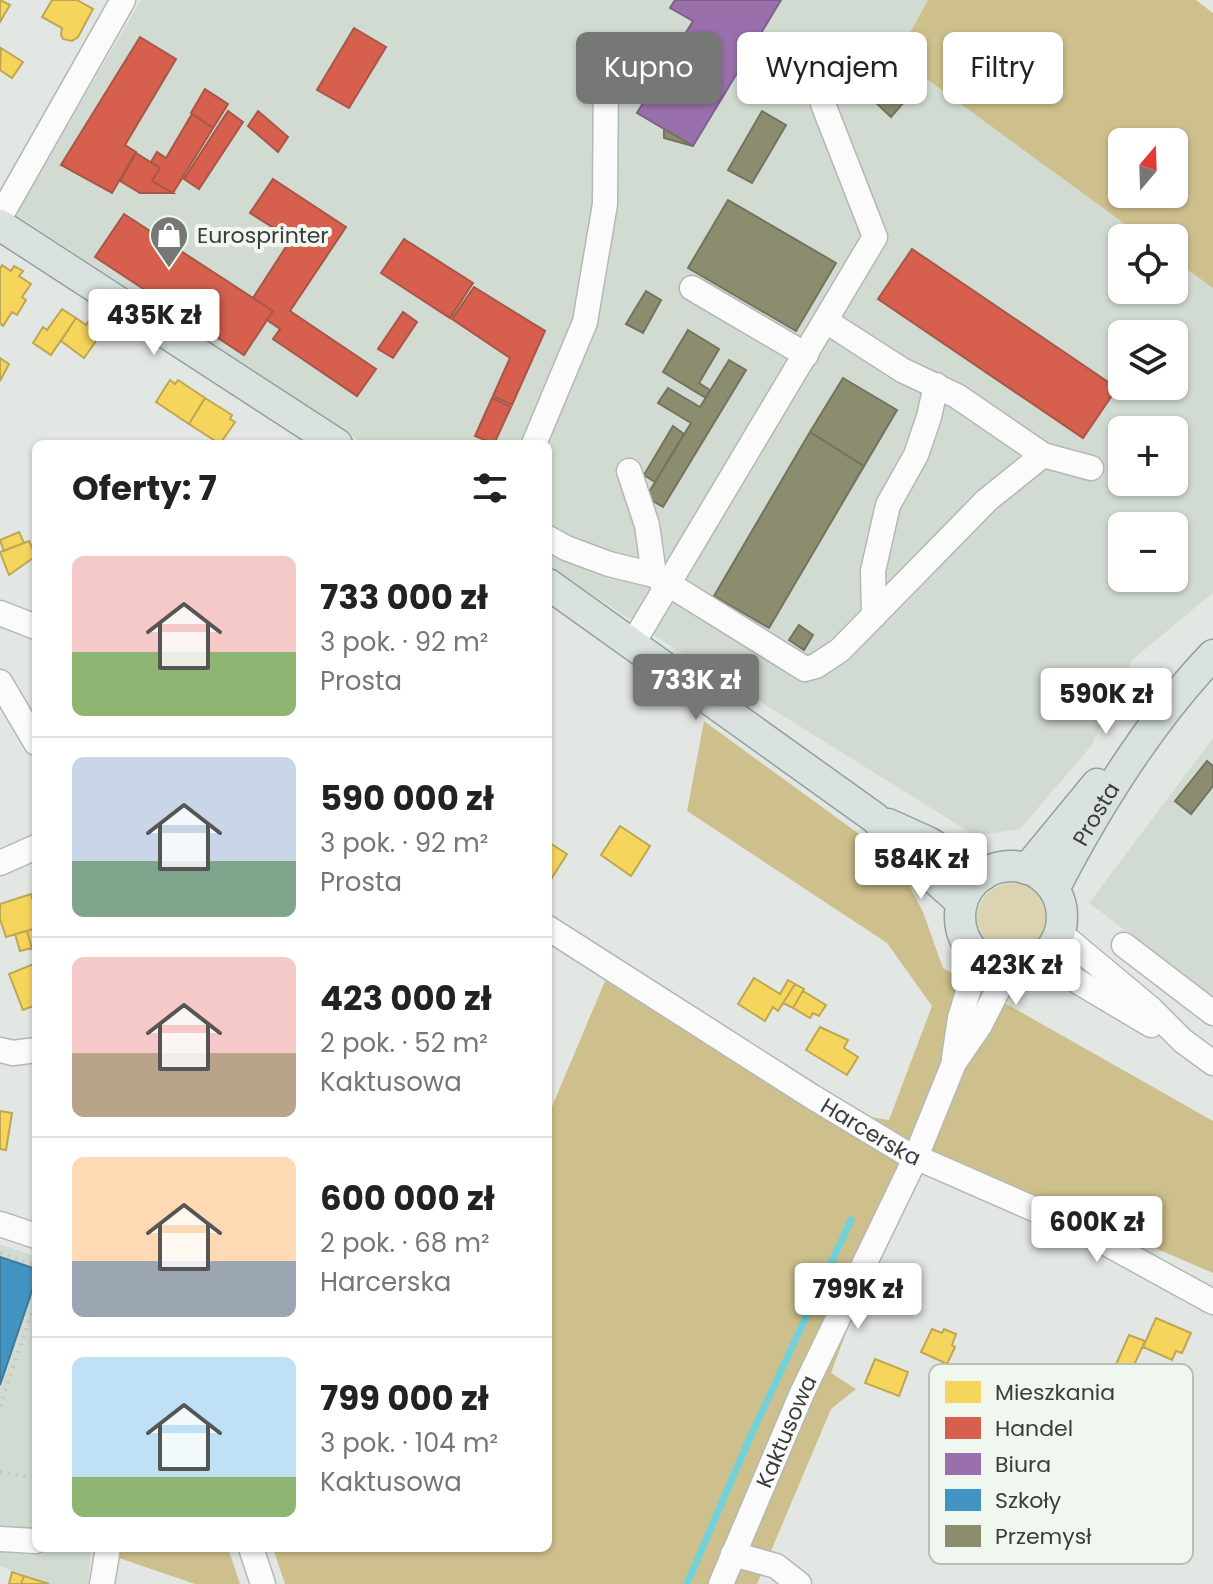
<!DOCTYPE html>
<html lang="pl">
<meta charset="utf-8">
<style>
:root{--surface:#fff;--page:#f6f6f6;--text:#222;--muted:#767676;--line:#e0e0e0;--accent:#757875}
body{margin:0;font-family:Poppins,sans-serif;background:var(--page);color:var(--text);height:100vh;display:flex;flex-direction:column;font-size:30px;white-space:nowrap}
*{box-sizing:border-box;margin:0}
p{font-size:26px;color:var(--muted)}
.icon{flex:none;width:44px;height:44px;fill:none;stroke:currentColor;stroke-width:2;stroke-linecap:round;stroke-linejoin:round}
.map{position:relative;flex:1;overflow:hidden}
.panel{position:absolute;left:32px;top:440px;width:520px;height:1112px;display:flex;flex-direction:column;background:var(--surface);border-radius:12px;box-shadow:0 2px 6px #0004}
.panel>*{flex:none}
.banner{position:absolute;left:576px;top:32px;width:516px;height:72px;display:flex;gap:16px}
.needle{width:52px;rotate:19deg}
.tools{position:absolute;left:1108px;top:128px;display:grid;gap:16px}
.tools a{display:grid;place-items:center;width:80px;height:80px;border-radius:12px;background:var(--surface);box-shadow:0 2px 6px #0004;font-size:40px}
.price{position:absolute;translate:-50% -68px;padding:0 18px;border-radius:8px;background:#fff;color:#222;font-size:26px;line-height:52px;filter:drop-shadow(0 2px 4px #0008)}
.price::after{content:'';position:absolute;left:50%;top:48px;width:24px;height:18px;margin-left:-12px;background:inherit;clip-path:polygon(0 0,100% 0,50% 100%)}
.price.on{background:var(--accent);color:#fff}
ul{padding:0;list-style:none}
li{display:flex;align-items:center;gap:24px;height:200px;padding:0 40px}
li+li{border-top:2px solid var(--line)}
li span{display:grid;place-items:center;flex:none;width:224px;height:160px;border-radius:12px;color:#555}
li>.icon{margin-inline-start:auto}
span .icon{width:96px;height:96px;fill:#fffc;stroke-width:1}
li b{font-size:34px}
h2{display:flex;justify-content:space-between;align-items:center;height:96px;padding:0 40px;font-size:34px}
.pill{padding:0 28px;border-radius:12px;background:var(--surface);box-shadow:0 2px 6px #0004;font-size:28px;line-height:72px}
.pill.on{background:var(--accent);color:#fff}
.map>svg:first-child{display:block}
</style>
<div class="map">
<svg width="1213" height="1584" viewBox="0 0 1213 1584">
<rect width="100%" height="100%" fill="#e3e7e3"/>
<path fill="#d2dbd2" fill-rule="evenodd" d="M 141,0 L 928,0 L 900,51 L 892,53 L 1144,238 L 1122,238 L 1122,290 L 1174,290 L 1174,260 L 1213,288 L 1213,593 L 1132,660 L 1091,746 L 1020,829 L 976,836 L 658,638 L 548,565 L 548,444 L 365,444 L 15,214 ZM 1122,334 L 1174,334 L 1174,386 L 1122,386 ZM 1122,430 L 1174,430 L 1174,482 L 1122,482 ZM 1122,526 L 1174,526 L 1174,578 L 1122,578 Z
M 1213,738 L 1213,997 L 1089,903 Z
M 0,1244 L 36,1257 L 36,1548 L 91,1548 L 88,1584 L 51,1584 L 0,1566 Z"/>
<path fill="#dbd3b2" d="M977 919a36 36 0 1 1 72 0a36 36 0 1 1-72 0Z"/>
<path fill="#cec08c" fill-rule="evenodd" d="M 928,0 L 1196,0 L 1213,13 L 1213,288 L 1174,260 L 1174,238 L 1144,238 L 891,53 L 900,51 ZM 1122,142 L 1174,142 L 1174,194 L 1122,194 Z
M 704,721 L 896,861 L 923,912 L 943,968 L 1213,1121 L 1213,1273 L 916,1145 L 831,1373 L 856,1389 L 831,1409 L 757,1584 L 285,1584 L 273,1548 L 548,1548 L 548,1116 L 608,974 L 827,1110 L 889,1120 L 932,1006 L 887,943 L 687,811 Z
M 117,1548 L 228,1548 L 240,1584 L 195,1584 L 116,1557 Z"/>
<path fill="#f6d55c" stroke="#bea752" stroke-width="2" d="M 0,0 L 10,5 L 0,22 Z
M 52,0 L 77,0 L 93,9 L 78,37 L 72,41 L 63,39 L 61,35 L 62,28 L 42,17 Z
M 1,48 L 23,62 L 12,78 L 0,70 Z
M 2,265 L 11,271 L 14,266 L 23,271 L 19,276 L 31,284 L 22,297 L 26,300 L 17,315 L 12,312 L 3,326 L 0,323 L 0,269 Z
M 62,309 L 76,318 L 51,355 L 33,343 L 43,327 L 47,330 Z
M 76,318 L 86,325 L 88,322 L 103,331 L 84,358 L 61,341 Z
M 0,358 L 9,364 L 0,381 Z
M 170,380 L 175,384 L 178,380 L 205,398 L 189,424 L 156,402 Z
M 205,398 L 232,415 L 230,419 L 235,422 L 220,444 L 189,424 Z
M 19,532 L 24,543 L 4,551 L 0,540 Z
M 29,541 L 36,556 L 9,575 L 0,552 Z
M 620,826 L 650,846 L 631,876 L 601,855 Z
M 548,842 L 567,854 L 548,884 Z
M 31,894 L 36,911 L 36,928 L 6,937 L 0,919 L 0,904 Z
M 36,928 L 36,948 L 32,949 L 27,931 Z
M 27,931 L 32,948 L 20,951 L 15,934 Z
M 36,963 L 36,1005 L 23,1010 L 9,974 Z
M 754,978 L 780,994 L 788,980 L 795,984 L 778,1011 L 773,1007 L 765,1021 L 738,1004 Z
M 795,984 L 804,989 L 793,1008 L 783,1003 Z
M 803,991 L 826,1005 L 819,1016 L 813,1013 L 810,1018 L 793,1008 Z
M 820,1027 L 848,1040 L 844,1048 L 858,1057 L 847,1075 L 806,1050 Z
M 0,1111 L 12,1113 L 6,1150 L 0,1149 Z
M 1156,1318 L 1191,1333 L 1182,1353 L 1176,1351 L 1172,1360 L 1143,1347 Z
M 932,1329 L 942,1333 L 944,1329 L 956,1334 L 952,1345 L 955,1347 L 947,1364 L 921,1352 Z
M 1129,1335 L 1145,1341 L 1121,1394 L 1106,1387 Z
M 875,1359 L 908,1372 L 899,1396 L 865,1383 Z
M 12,1572 L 24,1576 L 21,1584 L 9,1584 Z
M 24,1576 L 49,1584 L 21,1584 Z"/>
<path fill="#d6604d" stroke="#a75647" stroke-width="2" d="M 354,28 L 386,47 L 349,108 L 317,90 Z
M 140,37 L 176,59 L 125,145 L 136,152 L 112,193 L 61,165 Z
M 205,89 L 228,104 L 213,128 L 191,113 Z
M 228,111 L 243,122 L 199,189 L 184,179 Z
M 258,111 L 288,137 L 278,152 L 248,126 Z
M 192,114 L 213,128 L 173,193 L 152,181 L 160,168 L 151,162 L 157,152 L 166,158 Z
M 136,153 L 160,168 L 152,181 L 173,193 L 140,193 L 120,181 Z
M 273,179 L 346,227 L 290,311 L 376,369 L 357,396 L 273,339 L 280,329 L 267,320 L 273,311 L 253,298 L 291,239 L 250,213 Z
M 124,214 L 273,311 L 244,355 L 95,257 Z
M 404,239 L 473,283 L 450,318 L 381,273 Z
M 912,249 L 1117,388 L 1083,438 L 878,299 Z
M 474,287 L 545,331 L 512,405 L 493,396 L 510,358 L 452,319 Z
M 403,312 L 417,322 L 393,358 L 378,349 Z
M 492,398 L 511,407 L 494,444 L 475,436 Z"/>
<path fill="#9970ab" stroke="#7c6189" stroke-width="2" d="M 675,0 L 781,0 L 693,146 L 637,113 L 693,21 L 670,8 Z"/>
<path fill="#4393c3" stroke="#40799a" stroke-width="2" d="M 0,1257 L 36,1269 L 36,1279 L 0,1385 Z"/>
<path fill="#8c8c6e" stroke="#73745e" stroke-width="2" d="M 875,62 L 910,95 L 891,117 L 856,84 Z
M 762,111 L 786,125 L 752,183 L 728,170 Z
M 664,129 L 693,146 L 664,138 Z
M 728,200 L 836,263 L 796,331 L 688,268 Z
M 646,291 L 661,300 L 643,333 L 626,324 Z
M 688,330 L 719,349 L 699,383 L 710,390 L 706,398 L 663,372 Z
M 729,360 L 746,370 L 663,507 L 646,497 L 691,423 L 658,403 L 668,388 L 700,407 Z
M 843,378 L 897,410 L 864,466 L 810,432 Z
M 673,426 L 684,434 L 655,482 L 644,475 Z
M 810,432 L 864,466 L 769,628 L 714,596 Z
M 799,625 L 813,635 L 804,650 L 789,640 Z
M 1207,761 L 1213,766 L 1213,786 L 1191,814 L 1175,801 Z"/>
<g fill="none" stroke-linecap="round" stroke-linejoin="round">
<path stroke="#72d2d7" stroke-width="7" d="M 687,1584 L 748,1442 L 851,1220"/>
<g stroke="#b4b8b4" stroke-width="27">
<g id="minor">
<path d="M 0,217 L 123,0"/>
<path d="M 692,288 L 806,355"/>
<path d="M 826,321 L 902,370 L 957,396 L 1043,455 L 1091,468"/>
<path d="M 534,444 L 585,322 L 605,204 L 606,66"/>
<path d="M 629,471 L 647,525 L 654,575"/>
<path d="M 548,538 L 566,548 L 609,564 L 654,575 L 805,669 L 816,666 L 840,650 L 987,500 L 1043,455"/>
<path d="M 0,613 L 36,627"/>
<path d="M 874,616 L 873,571 L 888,505 L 916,455 L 929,417 L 936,385"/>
<path d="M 633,643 L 875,237 L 823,104"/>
<path d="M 0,682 L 36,743"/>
<path d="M 0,863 L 36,847"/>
<path id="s1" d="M 548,928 L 811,1096 L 904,1152 L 1082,1230 L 1213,1302"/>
<path d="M 1060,933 L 1151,1009 L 1183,1041 L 1213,1063"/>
<path d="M 1124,945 L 1213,1013"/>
<path d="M 1040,959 L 1151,1025"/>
<path d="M 0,1050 L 13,1053 L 36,1050"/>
<path d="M 954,1058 L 960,1018 L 979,956"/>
<path d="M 0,1224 L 36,1236"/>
<path d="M 0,1539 L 36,1541"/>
<path d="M 251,1548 L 263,1584"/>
<path d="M 733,1554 L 776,1566 L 799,1584"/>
<path d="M 102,1584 L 108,1548"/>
<path id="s2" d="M 721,1584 L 802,1393 L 915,1159 L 954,1063 L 980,1025 L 1009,968"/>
</g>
</g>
<g stroke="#91a19c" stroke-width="33">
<g id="major">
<path d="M 0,225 L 337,444"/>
<path d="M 548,584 L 875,818 L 915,861 L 962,903"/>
<path d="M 888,824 L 928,842 L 983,875"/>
<circle cx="1011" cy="917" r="51"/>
<path d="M 1027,869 L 1097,784"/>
<path id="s3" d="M 1054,889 C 1097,806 1148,723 1213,655"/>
</g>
</g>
<path stroke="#c6c6c6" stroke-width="4" stroke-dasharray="2 6" stroke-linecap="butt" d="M 0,1253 L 36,1266
M 0,1406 L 36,1299
M 0,1472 L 36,1478"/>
<use href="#minor" stroke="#fbfbfb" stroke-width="24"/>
<use href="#major" stroke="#d9e2df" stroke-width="30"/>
</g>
<defs>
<g id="shop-pin" transform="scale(2)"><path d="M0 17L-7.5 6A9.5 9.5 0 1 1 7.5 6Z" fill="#757875" stroke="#eff7ef"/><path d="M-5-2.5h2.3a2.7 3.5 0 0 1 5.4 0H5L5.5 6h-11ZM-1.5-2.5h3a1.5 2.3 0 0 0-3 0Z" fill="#fff"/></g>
</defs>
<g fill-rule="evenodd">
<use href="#shop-pin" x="169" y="235"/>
</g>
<g text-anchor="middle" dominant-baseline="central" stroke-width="8" stroke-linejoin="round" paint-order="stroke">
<g font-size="22" fill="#3a3d3a" stroke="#eff7ef" text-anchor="start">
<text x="197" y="235">Eurosprinter</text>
</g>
<g font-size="22" fill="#3a3d3a" stroke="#eff7ef">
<text stroke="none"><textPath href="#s3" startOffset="86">Prosta</textPath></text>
<text stroke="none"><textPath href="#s1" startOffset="382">Harcerska</textPath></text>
<text stroke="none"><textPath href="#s2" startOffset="166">Kaktusowa</textPath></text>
</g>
</g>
<rect x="929" y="1364" width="264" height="200" rx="12" fill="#eff7ef" stroke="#b9bfb9" stroke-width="2"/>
<rect x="945" y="1381" width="36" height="22" fill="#f6d55c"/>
<rect x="945" y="1417" width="36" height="22" fill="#d6604d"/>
<rect x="945" y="1453" width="36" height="22" fill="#9970ab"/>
<rect x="945" y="1489" width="36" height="22" fill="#4393c3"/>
<rect x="945" y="1525" width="36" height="22" fill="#8c8c6e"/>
<g font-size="22" fill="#3a3d3a">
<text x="995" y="1400">Mieszkania</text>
<text x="995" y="1436">Handel</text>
<text x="995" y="1472">Biura</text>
<text x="995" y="1508">Szkoły</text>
<text x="995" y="1544">Przemysł</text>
</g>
</svg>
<div class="tools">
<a><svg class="needle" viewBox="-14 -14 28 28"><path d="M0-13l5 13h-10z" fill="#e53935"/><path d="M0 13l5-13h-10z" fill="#767676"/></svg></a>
<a><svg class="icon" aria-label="locate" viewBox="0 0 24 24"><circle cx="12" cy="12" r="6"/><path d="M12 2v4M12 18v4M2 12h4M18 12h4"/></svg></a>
<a><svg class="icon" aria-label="layers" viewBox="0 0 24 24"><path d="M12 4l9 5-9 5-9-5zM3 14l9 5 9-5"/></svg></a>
<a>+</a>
<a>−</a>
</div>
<b class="price" style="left:154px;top:357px">435K zł</b>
<b class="price on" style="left:696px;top:722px">733K zł</b>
<b class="price" style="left:1106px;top:736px">590K zł</b>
<b class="price" style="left:921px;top:901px">584K zł</b>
<b class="price" style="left:1016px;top:1007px">423K zł</b>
<b class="price" style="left:1097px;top:1264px">600K zł</b>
<b class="price" style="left:858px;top:1331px">799K zł</b>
<div class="banner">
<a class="pill on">Kupno</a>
<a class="pill">Wynajem</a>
<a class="pill">Filtry</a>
</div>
<section class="panel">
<h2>Oferty: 7<svg class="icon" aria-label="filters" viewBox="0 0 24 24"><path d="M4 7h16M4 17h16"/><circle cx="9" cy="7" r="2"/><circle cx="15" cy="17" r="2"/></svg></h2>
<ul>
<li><span style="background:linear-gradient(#f6c9c9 60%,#8fb573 0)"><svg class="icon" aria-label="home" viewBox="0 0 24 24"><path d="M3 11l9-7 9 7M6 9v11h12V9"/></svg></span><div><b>733 000 zł</b><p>3 pok. · 92 m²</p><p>Prosta</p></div></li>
<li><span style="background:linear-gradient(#c9d6e8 65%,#7fa58c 0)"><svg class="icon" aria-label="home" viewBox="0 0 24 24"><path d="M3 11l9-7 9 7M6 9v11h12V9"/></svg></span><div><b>590 000 zł</b><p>3 pok. · 92 m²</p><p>Prosta</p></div></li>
<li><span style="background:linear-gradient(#f6c9c9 60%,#b9a48a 0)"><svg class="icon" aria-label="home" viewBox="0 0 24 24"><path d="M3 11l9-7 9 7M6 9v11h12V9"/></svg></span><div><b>423 000 zł</b><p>2 pok. · 52 m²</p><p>Kaktusowa</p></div></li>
<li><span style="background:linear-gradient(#ffd9b3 65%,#9aa5b1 0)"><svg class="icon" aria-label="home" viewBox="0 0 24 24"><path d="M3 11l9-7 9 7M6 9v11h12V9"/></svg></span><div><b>600 000 zł</b><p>2 pok. · 68 m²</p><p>Harcerska</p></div></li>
<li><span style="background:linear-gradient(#bfe0f5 75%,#8fb573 0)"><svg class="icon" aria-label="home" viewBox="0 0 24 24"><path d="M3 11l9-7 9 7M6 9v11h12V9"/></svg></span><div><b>799 000 zł</b><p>3 pok. · 104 m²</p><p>Kaktusowa</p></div></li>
</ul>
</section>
</div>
